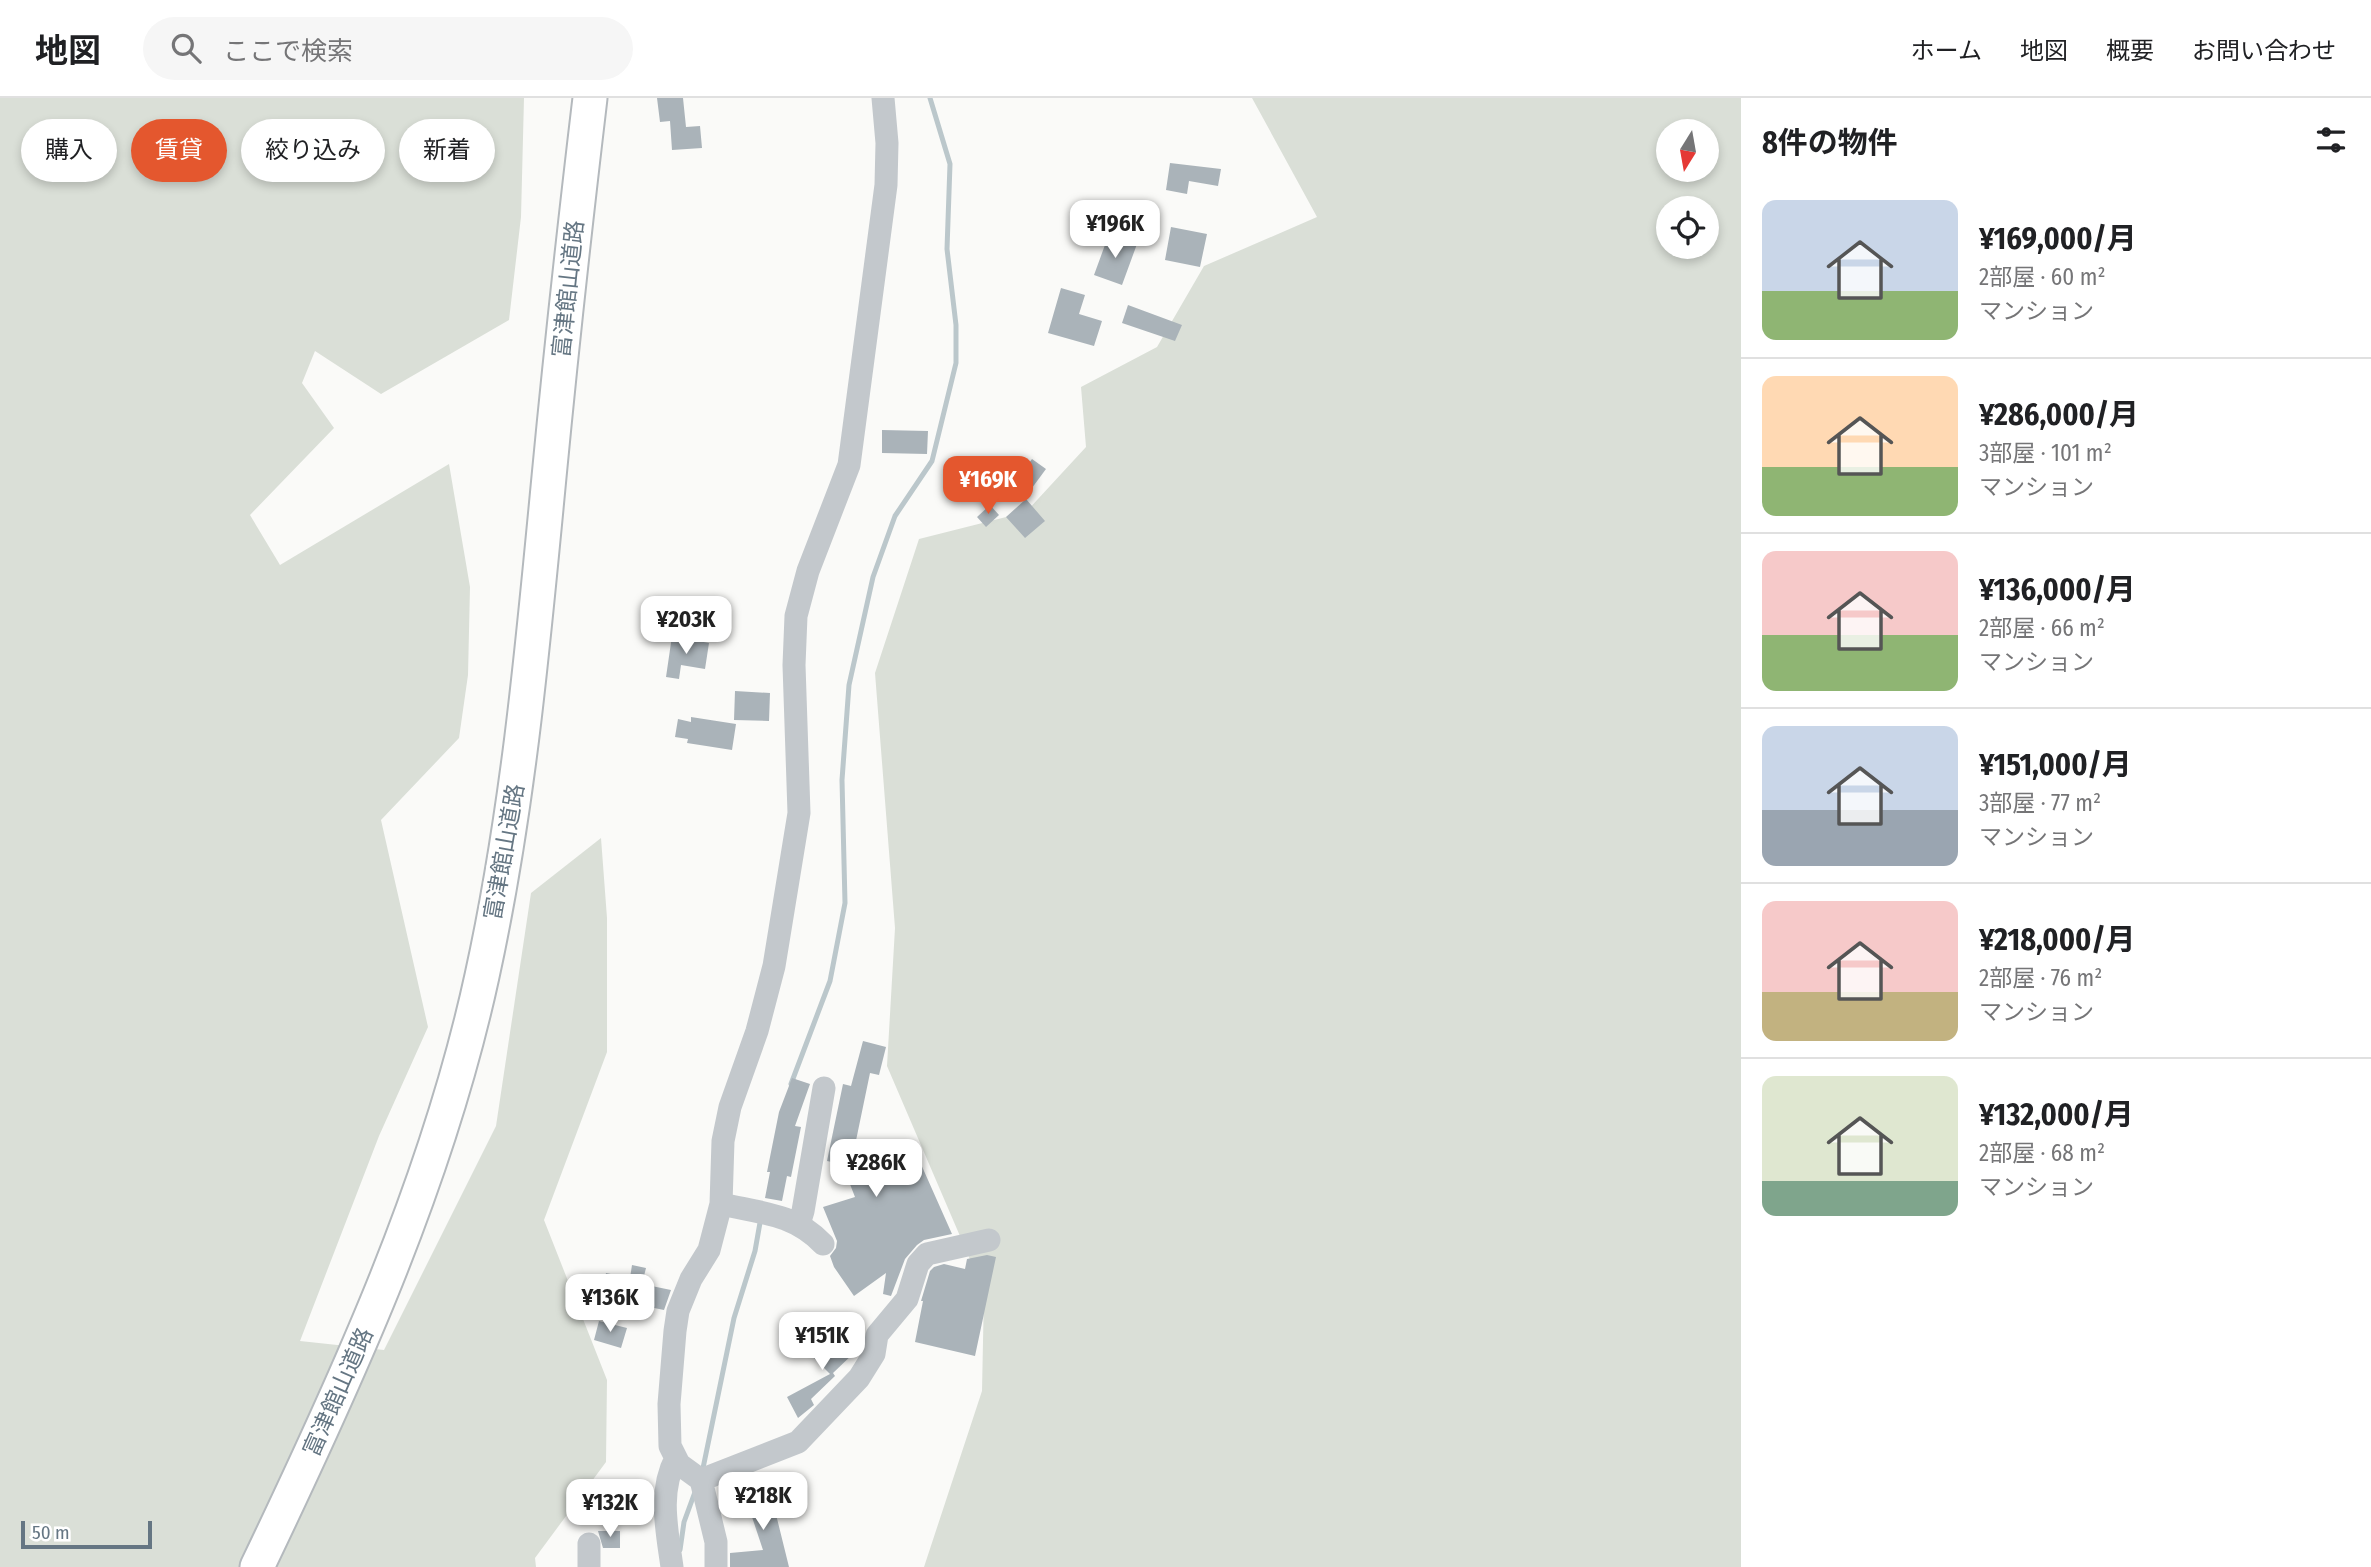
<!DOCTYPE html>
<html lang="ja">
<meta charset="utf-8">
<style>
:root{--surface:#fff;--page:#f6f6f6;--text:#202124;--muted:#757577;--line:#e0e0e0;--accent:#e4572e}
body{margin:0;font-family:"Fira Sans Condensed","Noto Sans JP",sans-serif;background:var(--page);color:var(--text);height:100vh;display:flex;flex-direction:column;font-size:26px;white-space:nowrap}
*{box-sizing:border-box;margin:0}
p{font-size:23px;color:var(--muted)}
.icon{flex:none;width:38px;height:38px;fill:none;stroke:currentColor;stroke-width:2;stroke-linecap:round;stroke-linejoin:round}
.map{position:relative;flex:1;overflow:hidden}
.details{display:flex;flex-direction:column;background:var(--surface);width:630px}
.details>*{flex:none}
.hud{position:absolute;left:21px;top:21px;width:665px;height:63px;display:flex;gap:14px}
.needle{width:46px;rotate:191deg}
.fabs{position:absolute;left:1656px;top:21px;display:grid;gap:14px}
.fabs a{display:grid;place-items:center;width:63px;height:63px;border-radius:50%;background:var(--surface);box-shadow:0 4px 10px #0003;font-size:35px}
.scale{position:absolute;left:21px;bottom:18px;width:131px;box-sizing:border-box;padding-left:7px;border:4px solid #657683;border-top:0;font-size:19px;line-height:24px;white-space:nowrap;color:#657683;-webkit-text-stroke:5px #fff;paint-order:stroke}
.price{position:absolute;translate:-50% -60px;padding:0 16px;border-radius:14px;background:#fff;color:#222;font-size:23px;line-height:46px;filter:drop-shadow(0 2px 4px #0008)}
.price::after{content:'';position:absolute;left:50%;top:42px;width:21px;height:16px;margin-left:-10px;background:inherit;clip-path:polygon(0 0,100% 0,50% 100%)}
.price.active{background:var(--accent);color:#fff}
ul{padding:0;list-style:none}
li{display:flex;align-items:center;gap:21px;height:175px;padding:0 21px}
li+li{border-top:2px solid var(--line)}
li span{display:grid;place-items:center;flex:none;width:196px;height:140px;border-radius:14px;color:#555}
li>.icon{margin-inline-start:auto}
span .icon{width:84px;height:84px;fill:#fffc;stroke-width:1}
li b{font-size:30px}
h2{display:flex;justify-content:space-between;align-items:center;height:84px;padding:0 21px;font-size:30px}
.pill{padding:0 24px;border-radius:32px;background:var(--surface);box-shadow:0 4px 10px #0003;font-size:24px;line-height:63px}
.pill.active{background:var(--accent);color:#fff}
header{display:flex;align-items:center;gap:42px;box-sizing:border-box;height:98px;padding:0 35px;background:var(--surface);border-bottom:2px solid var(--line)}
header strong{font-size:33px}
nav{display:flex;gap:38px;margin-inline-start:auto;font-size:24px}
.search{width:490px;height:63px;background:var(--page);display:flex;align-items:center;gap:18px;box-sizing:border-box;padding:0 24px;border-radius:38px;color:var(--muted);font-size:26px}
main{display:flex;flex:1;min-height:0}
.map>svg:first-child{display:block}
</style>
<header>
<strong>地図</strong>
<div class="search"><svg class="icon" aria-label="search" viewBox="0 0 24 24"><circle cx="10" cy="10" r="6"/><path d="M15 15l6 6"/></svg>ここで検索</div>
<nav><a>ホーム</a><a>地図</a><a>概要</a><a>お問い合わせ</a></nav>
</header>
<main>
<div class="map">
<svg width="1741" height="1469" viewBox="0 0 1741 1469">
<rect width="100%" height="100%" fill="#fafaf8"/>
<path fill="#dadfd7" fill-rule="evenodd" d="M 0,0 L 524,0 L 521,119 L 509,222 L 381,296 L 315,253 L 302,285 L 334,330 L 250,417 L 280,467 L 449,366 L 470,489 L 468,577 L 459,640 L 381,722 L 428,929 L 379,1038 L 300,1243 L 384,1252 L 496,1028 L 531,795 L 601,740 L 607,820 L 607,954 L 544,1122 L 607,1282 L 606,1364 L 535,1460 L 536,1469 L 0,1469 Z
M 1252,0 L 1741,0 L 1741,1469 L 924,1469 L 982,1293 L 984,1194 L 887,968 L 895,830 L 875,575 L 919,441 L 1026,414 L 1086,349 L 1081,289 L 1157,249 L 1204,168 L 1317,119 ZM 1668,33 L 1706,33 L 1706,72 L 1668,72 ZM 1668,110 L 1706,110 L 1706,149 L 1668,149 Z"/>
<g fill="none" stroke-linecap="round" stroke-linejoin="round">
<path stroke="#bbc7cb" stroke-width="5" d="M 791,986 L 830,883 L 845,805 L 842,682 L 849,587 L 873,479 L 895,418 L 932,363 L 956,265 L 956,227 L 947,151 L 950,66 L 930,0
M 702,1375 L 734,1220 L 755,1153 L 761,1119
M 680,1452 L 684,1424 L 695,1394"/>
</g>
<path fill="#aab3b9" d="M 657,0 L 683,0 L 686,29 L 700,28 L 702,50 L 672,52 L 670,23 L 660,24 Z
M 1170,65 L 1221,71 L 1218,88 L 1189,83 L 1187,96 L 1166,92 Z
M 1171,129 L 1207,136 L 1200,169 L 1165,162 Z
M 1109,136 L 1137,146 L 1122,187 L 1094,177 Z
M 1061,190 L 1085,197 L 1079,216 L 1102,223 L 1094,248 L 1048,235 Z
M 1128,207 L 1182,227 L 1175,243 L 1122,225 Z
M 882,332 L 928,333 L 927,356 L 882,355 Z
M 1032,361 L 1046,371 L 1029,394 L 1015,384 Z
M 1026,401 L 1045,423 L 1025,440 L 1006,419 Z
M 990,407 L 999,417 L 986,429 L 977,419 Z
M 672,538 L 709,545 L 705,571 L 681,567 L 679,581 L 666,579 Z
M 735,593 L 770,595 L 769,623 L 734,622 Z
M 691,619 L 736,626 L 732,652 L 687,645 L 688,641 L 675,639 L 678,621 L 691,624 Z
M 863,943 L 886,949 L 879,977 L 870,975 L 853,1057 L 865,1086 L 920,1064 L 952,1136 L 924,1142 L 917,1147 L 905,1161 L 891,1198 L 883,1196 L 886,1175 L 854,1198 L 834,1169 L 830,1158 L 836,1150 L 837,1143 L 823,1109 L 855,1099 L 842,1066 L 827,1063 L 843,986 L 851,988 Z
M 792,980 L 810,986 L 795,1028 L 801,1029 L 791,1079 L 787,1078 L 782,1103 L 765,1100 L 770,1074 L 767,1074 L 779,1014 Z
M 987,1157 L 996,1159 L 975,1258 L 915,1244 L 923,1203 L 921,1203 L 930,1173 L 934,1169 L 944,1166 L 965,1171 L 967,1161 Z
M 632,1167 L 646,1170 L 642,1186 L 671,1192 L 664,1212 L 625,1204 L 626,1201 L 601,1196 L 606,1175 L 630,1180 Z
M 599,1223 L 627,1230 L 621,1250 L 594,1242 Z
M 836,1234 L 855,1254 L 833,1275 L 835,1278 L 811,1301 L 814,1307 L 798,1320 L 787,1299 L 830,1276 L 811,1257 Z
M 768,1384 L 789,1469 L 730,1469 L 730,1455 L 763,1452 L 743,1392 Z
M 598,1433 L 620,1433 L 620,1450 L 603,1450 Z"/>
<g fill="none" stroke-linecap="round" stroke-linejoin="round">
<g stroke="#b4b9bd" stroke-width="37">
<path id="highway" d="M 257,1469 C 348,1279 437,1085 482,878 C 518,714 533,547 549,379 C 561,253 575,126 590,0"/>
</g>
<path stroke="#c3c8cc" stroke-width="23" d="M 721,1106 C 760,1115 793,1115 823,1146
M 799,1126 L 803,1113 L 824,990
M 701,1382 L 798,1344 L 859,1280 L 874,1256 L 877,1237 L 907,1201 L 918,1166 L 927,1156 L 989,1142
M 589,1469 L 589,1446
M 672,1469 C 667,1432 658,1394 676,1360
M 716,1469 L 716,1444 L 701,1382 L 679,1366 L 670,1348 L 669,1306 L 675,1233 L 678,1213 L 691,1181 L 709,1152 L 721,1106 L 723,1043 L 730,1009 L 757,933 L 774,868 L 799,715 L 794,567 L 796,518 L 808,473 L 849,367 L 886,87 L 887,45 L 883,0"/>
<use href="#highway" stroke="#fff" stroke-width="33"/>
</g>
<g text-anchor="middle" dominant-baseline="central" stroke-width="7" stroke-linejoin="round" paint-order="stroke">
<g font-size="23" fill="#657683" stroke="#fff">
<text transform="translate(568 191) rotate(-84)">富津館山道路</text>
<text transform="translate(504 754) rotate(-80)">富津館山道路</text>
<text transform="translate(338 1294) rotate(-66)">富津館山道路</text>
</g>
</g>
</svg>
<div class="fabs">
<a><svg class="needle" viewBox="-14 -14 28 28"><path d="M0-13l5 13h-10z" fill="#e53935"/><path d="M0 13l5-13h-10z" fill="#757577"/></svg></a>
<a><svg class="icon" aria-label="locate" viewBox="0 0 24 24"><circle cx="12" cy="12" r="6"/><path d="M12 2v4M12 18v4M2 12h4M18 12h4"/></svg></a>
</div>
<div class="scale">50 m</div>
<b class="price" style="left:1115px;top:162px">¥196K</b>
<b class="price active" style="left:988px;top:418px">¥169K</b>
<b class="price" style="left:686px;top:558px">¥203K</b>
<b class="price" style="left:876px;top:1101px">¥286K</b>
<b class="price" style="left:610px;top:1236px">¥136K</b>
<b class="price" style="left:822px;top:1274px">¥151K</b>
<b class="price" style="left:763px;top:1434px">¥218K</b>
<b class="price" style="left:610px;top:1441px">¥132K</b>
<div class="hud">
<a class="pill">購入</a>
<a class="pill active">賃貸</a>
<a class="pill">絞り込み</a>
<a class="pill">新着</a>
</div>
</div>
<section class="details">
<h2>8件の物件<svg class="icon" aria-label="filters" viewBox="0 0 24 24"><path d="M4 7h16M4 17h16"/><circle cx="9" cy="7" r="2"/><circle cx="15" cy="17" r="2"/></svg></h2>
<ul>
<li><span style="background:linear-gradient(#c9d6e8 65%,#8fb573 0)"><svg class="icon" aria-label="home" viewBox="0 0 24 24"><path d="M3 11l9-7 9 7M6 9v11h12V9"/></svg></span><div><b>¥169,000/月</b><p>2部屋 · 60 m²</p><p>マンション</p></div></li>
<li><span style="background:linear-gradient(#ffd9b3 65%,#8fb573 0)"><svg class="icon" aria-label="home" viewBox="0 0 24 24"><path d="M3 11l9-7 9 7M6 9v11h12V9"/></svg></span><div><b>¥286,000/月</b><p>3部屋 · 101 m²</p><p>マンション</p></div></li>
<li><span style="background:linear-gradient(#f6c9c9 60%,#8fb573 0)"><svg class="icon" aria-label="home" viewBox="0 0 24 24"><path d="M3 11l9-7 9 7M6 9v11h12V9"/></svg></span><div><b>¥136,000/月</b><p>2部屋 · 66 m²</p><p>マンション</p></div></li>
<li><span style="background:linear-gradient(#c9d6e8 60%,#9aa5b1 0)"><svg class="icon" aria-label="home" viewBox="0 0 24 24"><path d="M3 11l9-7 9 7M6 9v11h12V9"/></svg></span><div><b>¥151,000/月</b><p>3部屋 · 77 m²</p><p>マンション</p></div></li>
<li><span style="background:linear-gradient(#f6c9c9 65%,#c2b280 0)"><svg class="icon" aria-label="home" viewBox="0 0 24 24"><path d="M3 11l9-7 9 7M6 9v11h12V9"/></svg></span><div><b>¥218,000/月</b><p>2部屋 · 76 m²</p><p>マンション</p></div></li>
<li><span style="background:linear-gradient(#dfe7d0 75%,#7fa58c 0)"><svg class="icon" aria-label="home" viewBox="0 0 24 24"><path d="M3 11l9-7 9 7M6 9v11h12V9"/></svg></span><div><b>¥132,000/月</b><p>2部屋 · 68 m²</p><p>マンション</p></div></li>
</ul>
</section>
</main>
